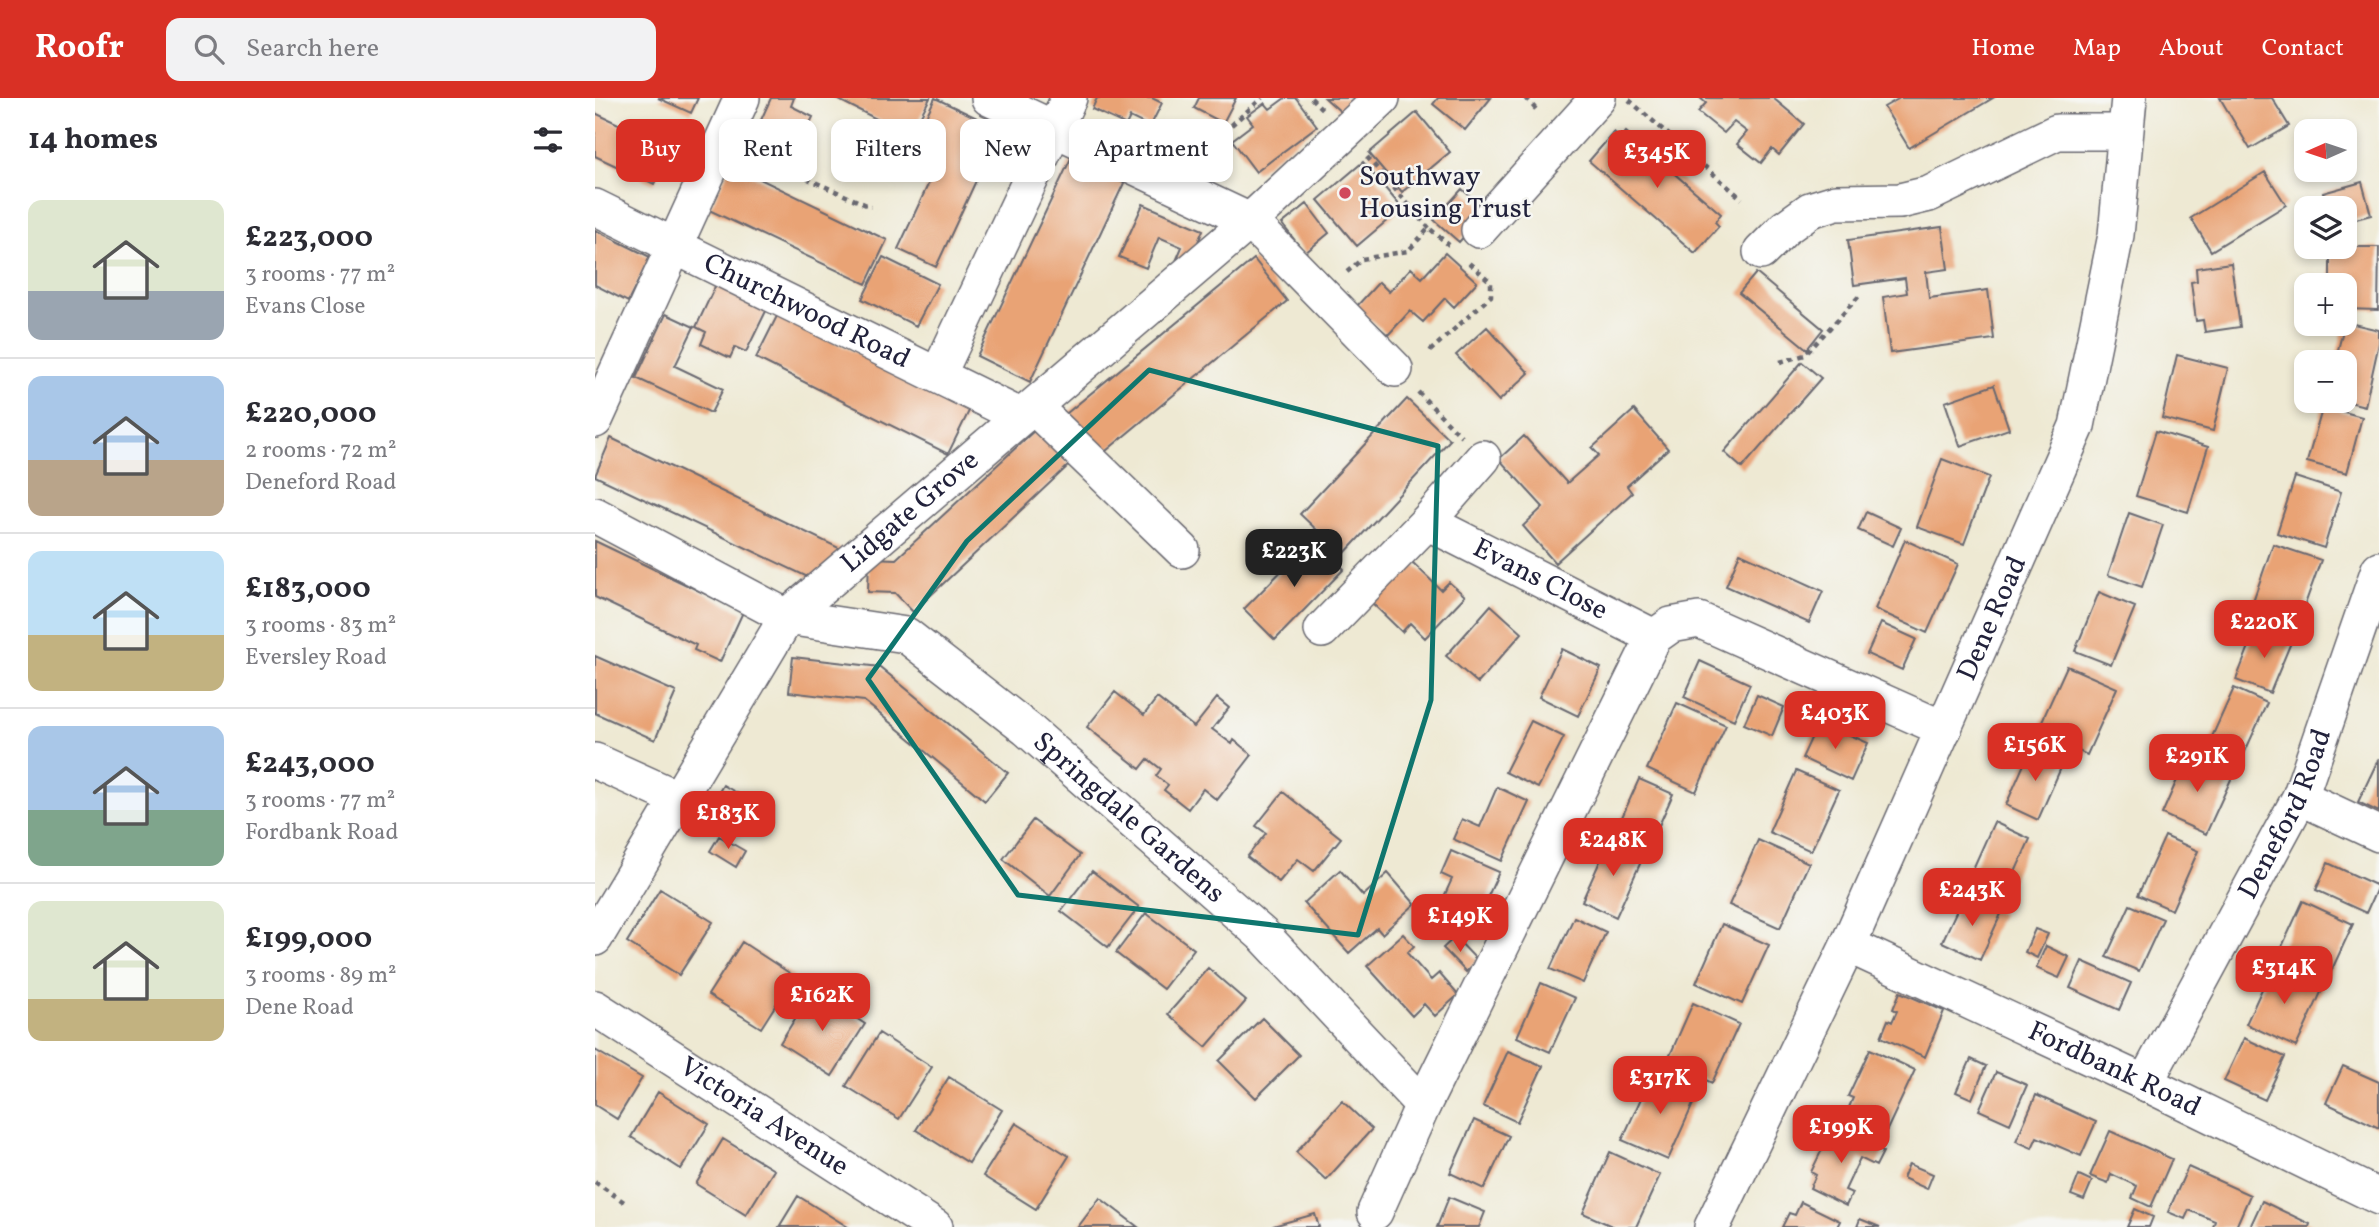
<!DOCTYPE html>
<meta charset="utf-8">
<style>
:root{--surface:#fff;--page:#f2f2f3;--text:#2b2b33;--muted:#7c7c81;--line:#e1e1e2;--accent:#d93025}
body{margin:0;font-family:Vollkorn,serif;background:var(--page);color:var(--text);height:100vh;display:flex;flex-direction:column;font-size:26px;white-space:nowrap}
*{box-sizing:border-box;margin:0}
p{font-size:23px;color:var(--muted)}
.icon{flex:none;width:38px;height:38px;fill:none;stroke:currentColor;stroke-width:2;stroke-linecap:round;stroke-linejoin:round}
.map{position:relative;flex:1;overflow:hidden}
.panel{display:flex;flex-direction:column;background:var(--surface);width:595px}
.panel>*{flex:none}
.top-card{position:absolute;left:21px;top:21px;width:665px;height:63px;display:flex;gap:14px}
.needle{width:46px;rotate:267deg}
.controls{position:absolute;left:1699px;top:21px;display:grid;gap:14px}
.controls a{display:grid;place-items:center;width:63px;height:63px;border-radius:14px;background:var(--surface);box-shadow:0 4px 10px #0003;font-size:35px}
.price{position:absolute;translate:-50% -60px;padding:0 16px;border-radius:14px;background:var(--accent);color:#fff;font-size:23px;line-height:46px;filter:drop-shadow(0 2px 4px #0008)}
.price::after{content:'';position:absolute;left:50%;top:42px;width:21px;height:16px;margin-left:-10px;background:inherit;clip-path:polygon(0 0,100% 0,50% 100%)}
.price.on{background:#222;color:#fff}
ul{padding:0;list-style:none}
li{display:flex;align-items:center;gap:21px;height:175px;padding:0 28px}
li+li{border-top:2px solid var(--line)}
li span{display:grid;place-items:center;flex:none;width:196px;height:140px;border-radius:14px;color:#555}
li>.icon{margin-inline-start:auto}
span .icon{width:84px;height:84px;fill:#fffc;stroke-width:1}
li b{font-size:30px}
h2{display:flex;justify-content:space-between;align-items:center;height:84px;padding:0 28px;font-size:30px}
.chip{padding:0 24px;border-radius:14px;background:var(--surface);box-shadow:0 4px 10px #0003;font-size:24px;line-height:63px}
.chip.on{background:var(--accent);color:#fff}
header{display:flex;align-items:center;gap:42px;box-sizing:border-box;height:98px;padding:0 35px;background:var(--accent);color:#fff}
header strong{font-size:33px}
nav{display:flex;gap:38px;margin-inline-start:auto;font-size:24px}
.search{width:490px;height:63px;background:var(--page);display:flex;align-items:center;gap:18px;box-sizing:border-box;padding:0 24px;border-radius:14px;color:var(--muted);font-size:26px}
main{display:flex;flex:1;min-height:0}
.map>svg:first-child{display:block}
</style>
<header>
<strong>Roofr</strong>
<div class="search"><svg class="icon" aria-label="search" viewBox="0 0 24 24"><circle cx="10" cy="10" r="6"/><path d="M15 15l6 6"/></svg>Search here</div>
<nav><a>Home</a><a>Map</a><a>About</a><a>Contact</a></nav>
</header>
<main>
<section class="panel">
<h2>14 homes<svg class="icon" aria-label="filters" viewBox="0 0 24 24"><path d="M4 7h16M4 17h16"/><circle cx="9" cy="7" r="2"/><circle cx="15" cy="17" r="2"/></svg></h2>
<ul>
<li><span style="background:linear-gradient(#dfe7d0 65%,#9aa5b1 0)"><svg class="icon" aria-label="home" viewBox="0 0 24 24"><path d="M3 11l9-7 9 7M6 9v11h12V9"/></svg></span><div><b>£223,000</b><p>3 rooms · 77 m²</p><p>Evans Close</p></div></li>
<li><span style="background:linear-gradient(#a9c7e8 60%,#b9a48a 0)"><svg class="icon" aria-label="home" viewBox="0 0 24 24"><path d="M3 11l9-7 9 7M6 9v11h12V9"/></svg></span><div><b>£220,000</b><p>2 rooms · 72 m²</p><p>Deneford Road</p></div></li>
<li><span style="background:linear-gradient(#bfe0f5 60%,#c2b280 0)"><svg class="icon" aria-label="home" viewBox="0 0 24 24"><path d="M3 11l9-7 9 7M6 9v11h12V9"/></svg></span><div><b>£183,000</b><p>3 rooms · 83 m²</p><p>Eversley Road</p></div></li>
<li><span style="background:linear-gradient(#a9c7e8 60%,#7fa58c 0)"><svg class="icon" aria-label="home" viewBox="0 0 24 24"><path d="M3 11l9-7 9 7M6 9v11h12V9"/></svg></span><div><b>£243,000</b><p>3 rooms · 77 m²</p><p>Fordbank Road</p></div></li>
<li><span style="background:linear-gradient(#dfe7d0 70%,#c2b280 0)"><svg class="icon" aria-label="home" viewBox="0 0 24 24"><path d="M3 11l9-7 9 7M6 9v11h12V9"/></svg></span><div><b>£199,000</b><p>3 rooms · 89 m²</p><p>Dene Road</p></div></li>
</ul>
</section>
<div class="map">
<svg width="1784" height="1129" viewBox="0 0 1784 1129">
<rect width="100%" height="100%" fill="#f6f6f2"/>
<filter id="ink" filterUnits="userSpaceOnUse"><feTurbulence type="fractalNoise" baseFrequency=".0143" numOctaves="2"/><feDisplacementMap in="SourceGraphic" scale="14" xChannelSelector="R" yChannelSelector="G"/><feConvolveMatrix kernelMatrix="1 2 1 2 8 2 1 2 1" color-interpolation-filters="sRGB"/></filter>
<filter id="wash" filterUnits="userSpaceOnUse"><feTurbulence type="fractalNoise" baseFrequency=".00686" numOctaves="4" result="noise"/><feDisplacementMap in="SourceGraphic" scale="28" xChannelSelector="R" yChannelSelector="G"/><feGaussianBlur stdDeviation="1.57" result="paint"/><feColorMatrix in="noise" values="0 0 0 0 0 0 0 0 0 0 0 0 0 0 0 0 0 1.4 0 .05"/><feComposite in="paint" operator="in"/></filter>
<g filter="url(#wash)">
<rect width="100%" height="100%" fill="#eee9d3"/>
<g id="blocks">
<path fill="#e9a375" d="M 63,0 L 103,0 L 96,15 Z
M 176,0 L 199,0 L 196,8 L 218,19 L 207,42 L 166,22 Z
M 240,0 L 335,0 L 315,38 Z
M 340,0 L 405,31 L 341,169 L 303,151 L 338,76 L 335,74 L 342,60 L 317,48 Z
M 502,0 L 557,0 L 567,5 L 555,29 L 535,19 L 531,27 L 497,11 Z
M 604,0 L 641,0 L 628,25 L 599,10 Z
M 690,0 L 701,0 L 722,28 L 661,74 L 637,42 L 658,26 L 652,18 L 670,5 L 675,11 Z
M 730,0 L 773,0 L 755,22 Z
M 843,0 L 896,0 L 870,32 L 838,6 Z
M 1105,0 L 1178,0 L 1209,26 L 1184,57 L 1177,51 L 1166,65 L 1142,46 L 1152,34 L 1139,24 L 1129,35 L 1103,14 L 1111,5 Z
M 1305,0 L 1398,0 L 1314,50 L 1289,9 Z
M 1625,0 L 1677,0 L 1694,28 L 1655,51 Z
M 822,14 L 855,54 L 807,94 L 774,55 Z
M 0,15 L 49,38 L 56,25 L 83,38 L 59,86 L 0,58 Z
M 1019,34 L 1026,40 L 1031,34 L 1126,116 L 1120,124 L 1124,128 L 1100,155 L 994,63 Z
M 476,60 L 529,85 L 435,284 L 382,258 Z
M 768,64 L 807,110 L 762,148 L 723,102 Z
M 136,67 L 292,142 L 271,186 L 114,112 Z
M 1670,74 L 1691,107 L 1616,153 L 1596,120 Z
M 1767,84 L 1776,117 L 1750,124 L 1750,110 L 1732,110 L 1728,95 Z
M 867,91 L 892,113 L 864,144 L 839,122 Z
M 548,106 L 608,132 L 593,168 L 581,163 L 587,149 L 564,139 L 551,170 L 524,159 Z
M 712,106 L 734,135 L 710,155 L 687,126 Z
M 1347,129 L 1353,171 L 1331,174 L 1334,200 L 1393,192 L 1399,241 L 1295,255 L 1288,199 L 1312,195 L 1310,180 L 1259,187 L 1253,142 Z
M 0,132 L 55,159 L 33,204 L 0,187 Z
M 1735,149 L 1784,149 L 1783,212 L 1750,211 L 1750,187 L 1735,187 Z
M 850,155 L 882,184 L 859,209 L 850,200 L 828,224 L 815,213 L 793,237 L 761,209 L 784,184 L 794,194 L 816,170 L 827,180 Z
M 288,159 L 343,186 L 321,228 L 267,201 Z
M 659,161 L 692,203 L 500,362 L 466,320 Z
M 1636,165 L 1645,229 L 1610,234 L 1608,222 L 1601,223 L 1596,184 L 1602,183 L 1601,170 Z
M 1161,175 L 1228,231 L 1212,251 L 1144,195 Z
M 122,184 L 173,209 L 151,254 L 140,249 L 135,260 L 106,246 L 111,234 L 101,229 Z
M 71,216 L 99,229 L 80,268 L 128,291 L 116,315 L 41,280 Z
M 183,216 L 375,311 L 353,356 L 161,260 Z
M 1750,224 L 1784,232 L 1784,245 L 1770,308 L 1750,303 L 1750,264 L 1740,264 Z
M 892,229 L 934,275 L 904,303 L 861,257 Z
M 1582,257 L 1633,270 L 1618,333 L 1567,320 Z
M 1207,264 L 1226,280 L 1147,370 L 1129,354 Z
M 1399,287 L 1414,331 L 1365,348 L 1350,304 Z
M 812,301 L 855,342 L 748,457 L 705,416 Z
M 1728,308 L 1767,319 L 1752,375 L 1712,364 Z
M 1039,312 L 1073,351 L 1032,388 L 1037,395 L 960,465 L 928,428 L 948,409 L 904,361 L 929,338 L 972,385 L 1004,357 L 997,350 Z
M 441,331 L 474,367 L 318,514 L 300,495 L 273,494 L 274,460 L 301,461 Z
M 1561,333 L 1613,349 L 1593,414 L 1541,398 Z
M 16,340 L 248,452 L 219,482 L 0,378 Z
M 1347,361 L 1394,379 L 1369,446 L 1322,429 Z
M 1700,379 L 1746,394 L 1729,450 L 1682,435 Z
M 1271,414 L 1306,430 L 1298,448 L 1263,432 Z
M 1534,415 L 1568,427 L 1547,489 L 1513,477 Z
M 718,441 L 749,471 L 680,542 L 649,511 Z
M 1310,442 L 1363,466 L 1332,535 L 1280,511 Z
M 0,443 L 148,514 L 125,564 L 99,552 L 101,547 L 0,499 Z
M 1678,446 L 1726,462 L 1704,523 L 1657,506 Z
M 1145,455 L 1228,493 L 1214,525 L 1131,488 Z
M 814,461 L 846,492 L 854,484 L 870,498 L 830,540 L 815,525 L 807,534 L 774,502 Z
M 1504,494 L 1540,509 L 1516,567 L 1480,553 Z
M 896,507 L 927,535 L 883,585 L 851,558 Z
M 1286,525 L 1321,541 L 1307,572 L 1272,556 Z
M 1662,528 L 1697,542 L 1675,595 L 1641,582 Z
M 967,551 L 1006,570 L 983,618 L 944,599 Z
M 0,558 L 81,594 L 60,642 L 0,615 Z
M 198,559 L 285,569 L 413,675 L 390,703 L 269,603 L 194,594 Z
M 1105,563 L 1155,586 L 1139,622 L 1089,599 Z
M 1472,568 L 1522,590 L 1492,657 L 1442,634 Z
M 1639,590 L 1672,605 L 1644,667 L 1611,652 Z
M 520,594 L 549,617 L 562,600 L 599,629 L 622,600 L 634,610 L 617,631 L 637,646 L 639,642 L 657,657 L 622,702 L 608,691 L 593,711 L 569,692 L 573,687 L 561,678 L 566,671 L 553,661 L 545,671 L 492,629 Z
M 1162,597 L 1189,609 L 1177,638 L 1149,626 Z
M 1082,605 L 1131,627 L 1101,694 L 1052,671 Z
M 936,623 L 969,639 L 943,690 L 910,674 Z
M 1224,623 L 1273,645 L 1256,683 L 1207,660 Z
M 1437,648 L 1469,663 L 1443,722 L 1411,707 Z
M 1593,657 L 1638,677 L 1611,736 L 1567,716 Z
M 1784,660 L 1784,714 L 1763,704 Z
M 1201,673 L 1244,692 L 1216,753 L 1174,734 Z
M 1044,681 L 1078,696 L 1054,750 L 1020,735 Z
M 128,687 L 156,703 L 138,734 L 110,718 Z
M 902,689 L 934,704 L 907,763 L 858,741 L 867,721 L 885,729 Z
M 688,694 L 746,740 L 719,773 L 703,761 L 684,784 L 652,759 L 671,735 L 661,728 Z
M 438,722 L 485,757 L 455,798 L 408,761 Z
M 1399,724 L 1435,741 L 1409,799 L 1373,782 Z
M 124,738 L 150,753 L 141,769 L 115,753 Z
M 1570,738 L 1603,753 L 1577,812 L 1543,797 Z
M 1015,741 L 1049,757 L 1021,819 L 987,803 Z
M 1163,742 L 1214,765 L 1185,830 L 1134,807 Z
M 856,753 L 904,774 L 874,840 L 838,823 L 857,781 L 846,776 Z
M 1733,765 L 1783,788 L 1771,815 L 1721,792 Z
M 745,772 L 768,798 L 793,775 L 820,806 L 787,836 L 782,830 L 754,855 L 709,805 Z
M 497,773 L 544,809 L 513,849 L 466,813 Z
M 65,791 L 118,824 L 84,877 L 32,844 Z
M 1368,799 L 1406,816 L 1385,862 L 1347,844 Z
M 1708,803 L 1758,826 L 1734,878 L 1684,855 Z
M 1535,807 L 1568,821 L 1544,873 L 1511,859 Z
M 551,815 L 599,851 L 568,891 L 521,855 Z
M 979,819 L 1011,834 L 988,885 L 955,871 Z
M 1127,826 L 1174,847 L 1147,906 L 1101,885 Z
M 1440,831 L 1453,836 L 1442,860 L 1430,854 Z
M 808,836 L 819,848 L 812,855 L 836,882 L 844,875 L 863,897 L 840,918 L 829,906 L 817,918 L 772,868 Z
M 860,839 L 882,862 L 871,874 L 848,850 Z
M 147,844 L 199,878 L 166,930 L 113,897 Z
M 1451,848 L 1474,859 L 1464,880 L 1441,870 Z
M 1487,863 L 1536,885 L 1524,912 L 1475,890 Z
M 1678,867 L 1728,890 L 1701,949 L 1651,926 Z
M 613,870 L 651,903 L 611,949 L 573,916 Z
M 946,885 L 980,900 L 955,954 L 922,939 Z
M 218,892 L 270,926 L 237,978 L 185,945 Z
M 1305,894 L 1349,913 L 1330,959 L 1286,939 L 1293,922 L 1297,924 L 1302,913 L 1298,911 Z
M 1098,905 L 1144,926 L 1117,985 L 1072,964 Z
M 667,920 L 704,957 L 661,1000 L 624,963 Z
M 284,935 L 337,969 L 304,1021 L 251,988 Z
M 1649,940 L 1690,959 L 1670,1002 L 1629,983 Z
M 1275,951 L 1320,972 L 1292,1032 L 1252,1014 L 1258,1000 L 1253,998 Z
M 0,952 L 47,980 L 22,1021 L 0,1007 Z
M 913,953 L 948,968 L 922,1024 L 888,1008 Z
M 1376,961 L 1391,968 L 1377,1001 L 1361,994 Z
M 1748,968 L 1784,984 L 1784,1030 L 1731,1005 Z
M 1058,974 L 1103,995 L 1073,1062 L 1027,1042 Z
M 1401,974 L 1432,987 L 1415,1026 L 1384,1012 Z
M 354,979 L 407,1012 L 374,1065 L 321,1032 Z
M 63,994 L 114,1026 L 86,1071 L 36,1039 Z
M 1441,997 L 1501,1024 L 1486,1058 L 1442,1039 L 1437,1050 L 1421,1043 Z
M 747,1003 L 777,1031 L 731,1082 L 701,1054 Z
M 879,1022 L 914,1038 L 889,1091 L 855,1075 Z
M 421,1025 L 474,1058 L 441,1111 L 388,1078 Z
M 1238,1029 L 1288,1054 L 1281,1068 L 1265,1060 L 1250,1092 L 1257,1095 L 1251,1108 L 1215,1090 L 1221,1077 L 1216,1074 Z
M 1515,1033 L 1577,1061 L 1556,1109 L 1537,1100 L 1542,1088 L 1516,1076 L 1513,1085 L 1495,1078 Z
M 128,1041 L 179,1072 L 151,1117 L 101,1086 Z
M 1015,1054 L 1065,1077 L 1041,1129 L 1019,1129 L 988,1115 Z
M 1314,1066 L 1338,1076 L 1332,1091 L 1308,1080 Z
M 1593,1069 L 1655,1097 L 1641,1129 L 1618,1129 L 1620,1123 L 1594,1112 L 1590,1121 L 1573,1114 Z
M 1484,1077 L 1497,1083 L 1489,1102 L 1476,1097 Z
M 203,1098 L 253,1129 L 184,1129 Z
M 854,1099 L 890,1114 L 884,1129 L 842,1129 Z
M 505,1100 L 543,1129 L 483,1129 Z
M 1667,1103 L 1715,1126 L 1714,1129 L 1655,1129 Z
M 1206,1104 L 1245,1123 L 1242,1129 L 1187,1129 L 1194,1115 L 1200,1117 Z
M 1540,1111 L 1558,1119 L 1554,1129 L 1532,1129 Z
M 720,1116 L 724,1129 L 678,1129 L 678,1128 Z
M 1265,1121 L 1285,1129 L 1262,1129 Z"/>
</g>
</g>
<g filter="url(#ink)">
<use href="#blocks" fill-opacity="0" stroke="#696870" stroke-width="2"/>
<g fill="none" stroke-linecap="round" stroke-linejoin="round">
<g stroke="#696870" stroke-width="38">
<g id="minor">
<path d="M 394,0 L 655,123 L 800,271"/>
<path id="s1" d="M 0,109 L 425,318"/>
<path d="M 884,132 L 1003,0"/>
<path d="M 1166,154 L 1190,130 L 1215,112 L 1241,104 L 1305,103 L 1334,96 L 1462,34 L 1530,34"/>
<path d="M 343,277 L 474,0"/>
<path d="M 439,309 L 587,452"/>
<path d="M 0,322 L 147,0"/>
<path id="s2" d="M 888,360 L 832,424 L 1059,539"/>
<path id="s3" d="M 0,417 L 192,519 L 311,537 L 432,631 L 669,838 L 828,1007"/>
<path d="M 727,532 L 832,424"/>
<path d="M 0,663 L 84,701"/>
<path d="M 1705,699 L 1784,736"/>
<path id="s4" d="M 0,840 L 192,519 L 655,123 L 787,0"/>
<path id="s5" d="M 1253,847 L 1550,985 L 1784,1099"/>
<path id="s6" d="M 0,910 L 340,1129"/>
<path id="s7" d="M 1550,985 L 1705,699 L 1784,471"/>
<path d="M 780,1114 L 828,1007 L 1059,539 L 1076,527 L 1104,522 L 1349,631"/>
<path id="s8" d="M 1117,1129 L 1253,847 L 1482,328 L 1521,137 L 1534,0"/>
</g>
</g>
<path stroke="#696870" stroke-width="4.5" stroke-dasharray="5 5" stroke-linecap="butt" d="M 716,0 L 728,12
M 931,0 L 944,15
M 1034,2 L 1147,101
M 157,56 L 276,109
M 772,59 L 834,130
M 621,71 L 623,39 L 667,0
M 752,174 L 767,161 L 813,153 L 834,130 L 854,147
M 835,253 L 896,198 L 896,184 L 874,165
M 1185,264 L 1210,257 L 1265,197
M 823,294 L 866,338
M 0,1084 L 32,1106"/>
<use href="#minor" stroke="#fff" stroke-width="35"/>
</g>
</g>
<path fill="none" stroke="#0f766e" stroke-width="5" stroke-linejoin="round" d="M 554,272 L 843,348 L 836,602 L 763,837 L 423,797 L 273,581 L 372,443 Z"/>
<circle fill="#d1495b" stroke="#f6f6f2" stroke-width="2.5" cx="750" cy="95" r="7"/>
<g text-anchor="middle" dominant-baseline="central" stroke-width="5" stroke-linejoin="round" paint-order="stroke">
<g font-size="28" fill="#22223b" stroke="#f6f6f2" text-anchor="start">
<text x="764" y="79">Southway<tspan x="764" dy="32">Housing Trust</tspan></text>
</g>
<g font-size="28" fill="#22223b" stroke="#f6f6f2">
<text stroke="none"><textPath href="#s1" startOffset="236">Churchwood Road</textPath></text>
<text stroke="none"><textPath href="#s4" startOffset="536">Lidgate Grove</textPath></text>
<text stroke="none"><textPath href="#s2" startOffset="212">Evans Close</textPath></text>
<text stroke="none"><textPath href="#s8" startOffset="670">Dene Road</textPath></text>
<text stroke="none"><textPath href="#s7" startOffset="304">Deneford Road</textPath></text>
<text stroke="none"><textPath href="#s3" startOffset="626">Springdale Gardens</textPath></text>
<text stroke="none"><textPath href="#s5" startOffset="294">Fordbank Road</textPath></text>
<text stroke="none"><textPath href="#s6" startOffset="201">Victoria Avenue</textPath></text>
</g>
</g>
</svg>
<div class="controls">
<a><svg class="needle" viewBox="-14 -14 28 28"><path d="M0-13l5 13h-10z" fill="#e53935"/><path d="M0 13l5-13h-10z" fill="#7c7c81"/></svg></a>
<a><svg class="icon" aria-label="layers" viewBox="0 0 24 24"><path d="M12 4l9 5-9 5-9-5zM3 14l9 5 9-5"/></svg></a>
<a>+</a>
<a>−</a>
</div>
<b class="price" style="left:1062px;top:92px">£345K</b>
<b class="price on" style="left:699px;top:491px">£223K</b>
<b class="price" style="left:1669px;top:562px">£220K</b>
<b class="price" style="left:1240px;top:653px">£403K</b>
<b class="price" style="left:1440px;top:685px">£156K</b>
<b class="price" style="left:1602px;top:696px">£291K</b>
<b class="price" style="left:133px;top:753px">£183K</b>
<b class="price" style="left:1018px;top:780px">£248K</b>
<b class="price" style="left:1377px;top:830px">£243K</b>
<b class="price" style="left:865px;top:856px">£149K</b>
<b class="price" style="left:1689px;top:908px">£314K</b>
<b class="price" style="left:227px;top:935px">£162K</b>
<b class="price" style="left:1065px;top:1018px">£317K</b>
<b class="price" style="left:1246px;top:1067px">£199K</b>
<div class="top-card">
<a class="chip on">Buy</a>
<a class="chip">Rent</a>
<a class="chip">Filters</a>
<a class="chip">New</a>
<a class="chip">Apartment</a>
</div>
</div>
</main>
